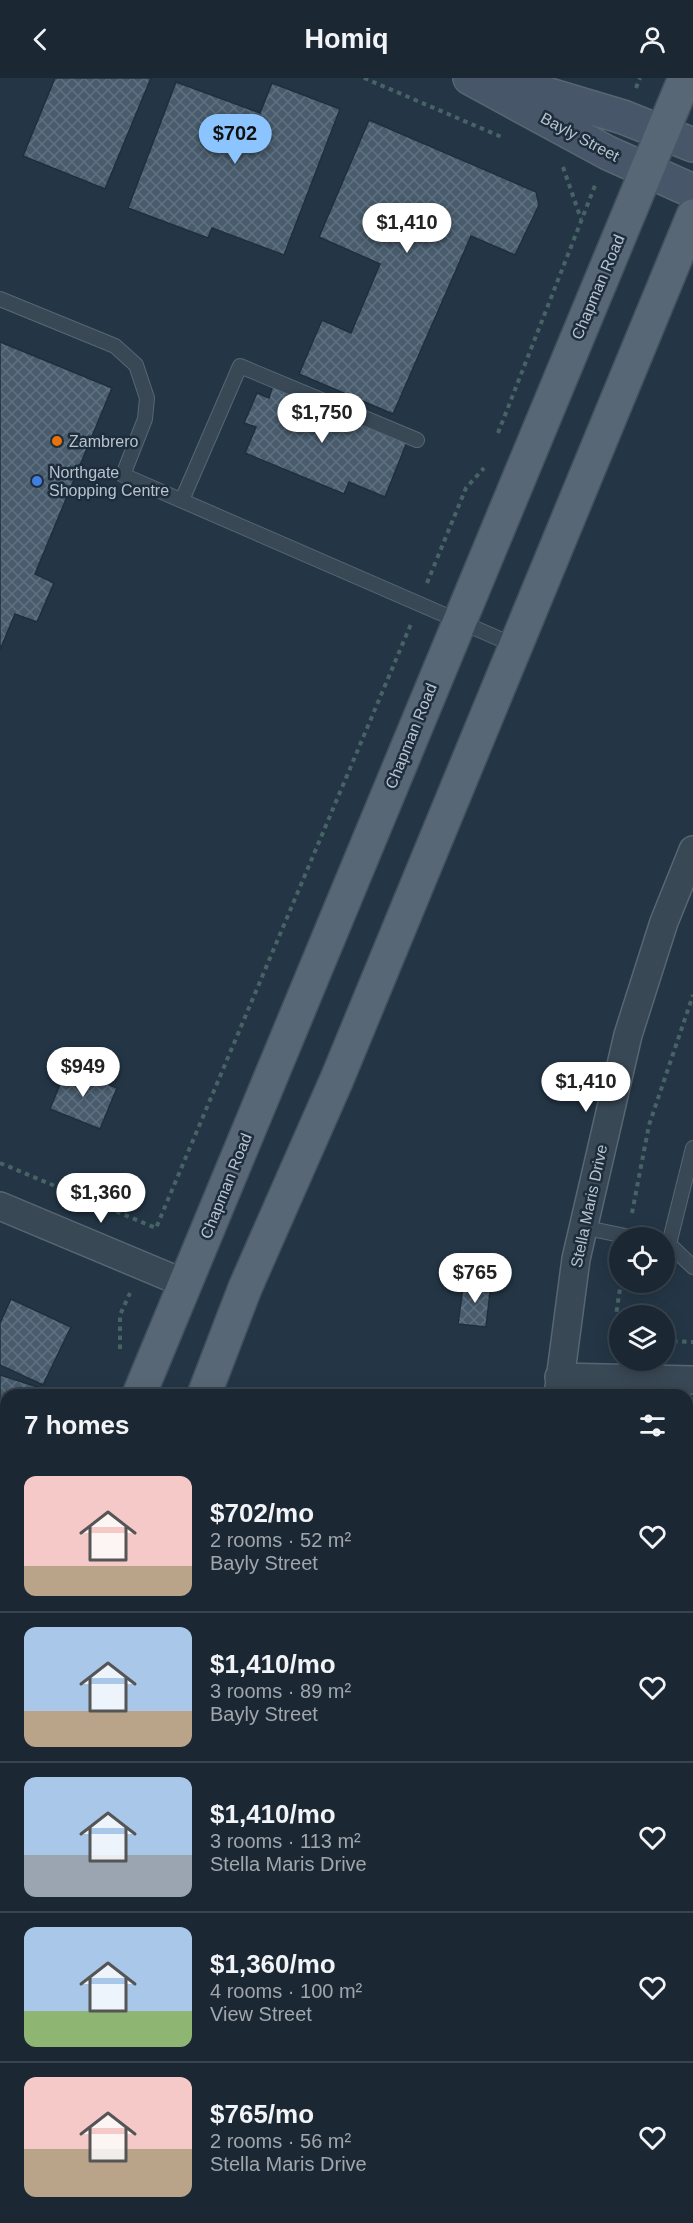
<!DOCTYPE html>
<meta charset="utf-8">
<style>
:root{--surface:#1b2834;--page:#283440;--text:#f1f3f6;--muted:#a0a6ac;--line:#39444f;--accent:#8cc4ff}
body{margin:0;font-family:Arial,sans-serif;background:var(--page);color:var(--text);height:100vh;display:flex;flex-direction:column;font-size:22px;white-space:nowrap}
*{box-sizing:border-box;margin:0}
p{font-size:20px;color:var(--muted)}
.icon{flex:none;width:33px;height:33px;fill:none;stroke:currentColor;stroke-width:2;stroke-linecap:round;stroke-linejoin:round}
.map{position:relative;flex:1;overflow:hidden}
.side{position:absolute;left:0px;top:1311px;width:693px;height:834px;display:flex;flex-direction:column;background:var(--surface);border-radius:18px 18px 0 0;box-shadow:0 3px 15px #0003,0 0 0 2px var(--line)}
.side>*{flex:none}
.buttons{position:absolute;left:609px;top:1149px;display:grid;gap:12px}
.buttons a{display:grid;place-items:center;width:66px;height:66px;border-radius:50%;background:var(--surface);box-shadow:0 3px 15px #0003,0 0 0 2px var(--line);font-size:30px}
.price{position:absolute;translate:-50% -51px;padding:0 14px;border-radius:21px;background:#fff;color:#222;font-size:20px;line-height:39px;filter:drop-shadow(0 2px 3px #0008)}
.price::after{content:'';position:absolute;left:50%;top:36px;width:18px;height:14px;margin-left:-9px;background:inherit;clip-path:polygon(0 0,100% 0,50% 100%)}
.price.active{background:var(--accent);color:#111}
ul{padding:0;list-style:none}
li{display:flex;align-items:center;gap:18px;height:150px;padding:0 24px}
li+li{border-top:2px solid var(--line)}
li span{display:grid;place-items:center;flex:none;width:168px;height:120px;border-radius:12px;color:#555}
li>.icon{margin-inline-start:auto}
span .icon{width:72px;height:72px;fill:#fffc;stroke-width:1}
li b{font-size:26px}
h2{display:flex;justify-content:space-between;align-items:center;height:72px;padding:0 24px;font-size:26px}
header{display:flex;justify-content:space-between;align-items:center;height:78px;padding:0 24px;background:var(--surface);font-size:27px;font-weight:700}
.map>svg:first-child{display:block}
</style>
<header><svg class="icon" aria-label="back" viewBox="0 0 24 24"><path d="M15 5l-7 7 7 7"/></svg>Homiq<svg class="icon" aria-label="person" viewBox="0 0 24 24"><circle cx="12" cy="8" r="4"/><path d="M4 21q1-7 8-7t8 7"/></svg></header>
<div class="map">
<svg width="693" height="2145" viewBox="0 0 693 2145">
<defs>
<pattern id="building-cross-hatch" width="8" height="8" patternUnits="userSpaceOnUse" patternTransform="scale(1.5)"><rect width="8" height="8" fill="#485c6d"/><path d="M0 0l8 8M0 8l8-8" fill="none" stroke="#607281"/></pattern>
</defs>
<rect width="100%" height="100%" fill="#243646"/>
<path fill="#274747" d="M 0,1517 L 6,1520 L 6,1555 L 0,1569 Z"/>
<path fill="url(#building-cross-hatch)" stroke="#202f3d" stroke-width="1.5" d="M 55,0 L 151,0 L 105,111 L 23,78 Z
M 176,4 L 260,35 L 272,5 L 340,31 L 284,177 L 212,150 L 208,160 L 128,130 Z
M 369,42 L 536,114 L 539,127 L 515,177 L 471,158 L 393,336 L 299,296 L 322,242 L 351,255 L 380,186 L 319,159 Z
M 0,264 L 112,310 L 35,496 L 54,505 L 37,544 L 15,536 L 0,572 Z
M 273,307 L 407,364 L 385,419 L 349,404 L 344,416 L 245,375 L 256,349 L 244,345 L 257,315 L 269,320 Z
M 67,989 L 117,1010 L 100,1051 L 50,1031 Z
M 464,1202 L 491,1205 L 486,1249 L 458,1246 Z
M 11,1221 L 71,1249 L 43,1307 L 0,1287 L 0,1245 Z
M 0,1297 L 50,1313 L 49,1317 L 6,1317 L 6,1357 L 0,1355 Z
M 687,1383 L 691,1383 L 688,1502 L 687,1502 Z
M 0,1384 L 6,1387 L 6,1478 L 0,1492 Z
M 687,1520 L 693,1520 L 693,1590 L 687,1590 Z
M 687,1656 L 693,1656 L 693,1723 L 687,1722 Z
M 687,2057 L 693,2096 L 693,2145 L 656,2145 L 655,2139 L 687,2139 Z"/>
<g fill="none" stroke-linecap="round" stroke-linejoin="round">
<g stroke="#586672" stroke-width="16">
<path id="lane" d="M 0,221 L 115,268 L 136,287 L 147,320 L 145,341 L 123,397 L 516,568
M 182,422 L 240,288 L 417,362
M 582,1149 L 635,1160
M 664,1165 L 669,1166 L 693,1189
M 669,1166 L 693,1070"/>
</g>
<g stroke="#586672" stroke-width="30">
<path id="street" d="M 0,1128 L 186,1206
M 559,1299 L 693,1302
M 558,1317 L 576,1181 L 628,957 L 664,844 L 693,772
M 614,2139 L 615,2145"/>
</g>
<g stroke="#586672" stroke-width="36">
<path id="secondary" d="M 470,0 L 608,75 L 693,113
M 506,4 L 623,39 L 693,67
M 0,2020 L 6,2016
M 0,2060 L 6,2060"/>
</g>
<g stroke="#43515e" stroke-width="36">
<path id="primary" d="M 139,1317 L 685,0
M 204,1317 L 245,1210 L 337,1001 L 693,138
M 0,1973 L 6,1967
M 165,2139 L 169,2145
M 247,2145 L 247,2139"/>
</g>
<path stroke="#476465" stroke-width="4" stroke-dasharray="4.5 4.5" stroke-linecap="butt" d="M 364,0 L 504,60
M 636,10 L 640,0
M 563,89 L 581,141
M 498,355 L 596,105
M 427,505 L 466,410 L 484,390
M 0,1085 L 156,1150 L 411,546
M 632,1135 L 649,1047 L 693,917
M 620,1241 L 616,1237 L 621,1204
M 664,1263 L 693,1264
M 120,1271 L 120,1237 L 130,1215
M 0,1576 L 6,1561
M 0,2121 L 3,2110 L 3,2092
M 649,2139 L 649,2145"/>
<use href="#lane" stroke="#394855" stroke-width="14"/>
<use href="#street" stroke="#394855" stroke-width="27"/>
<use href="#secondary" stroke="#475769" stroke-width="33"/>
<use href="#primary" stroke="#576775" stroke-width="33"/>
</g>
<circle fill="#e8710a" stroke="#1e2d3b" stroke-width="2" cx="57" cy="363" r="6"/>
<circle fill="#3f7fe0" stroke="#1e2d3b" stroke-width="2" cx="37" cy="403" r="6"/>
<g text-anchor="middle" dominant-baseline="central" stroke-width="5" stroke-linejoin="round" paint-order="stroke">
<g font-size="16" fill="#b7c3ce" stroke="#1e2d3b">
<text transform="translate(580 59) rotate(28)">Bayly Street</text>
<text transform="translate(598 209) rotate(-67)">Chapman Road</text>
<text transform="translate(411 658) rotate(-68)">Chapman Road</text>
<text transform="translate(226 1108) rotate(-68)">Chapman Road</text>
<text transform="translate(589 1128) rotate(-78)">Stella Maris Drive</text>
</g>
<g font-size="16" fill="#b7c3ce" stroke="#1e2d3b" text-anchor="start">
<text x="69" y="363">Zambrero</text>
<text x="49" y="394">Northgate<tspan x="49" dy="18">Shopping Centre</tspan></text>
</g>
</g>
</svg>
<div class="buttons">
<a><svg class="icon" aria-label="locate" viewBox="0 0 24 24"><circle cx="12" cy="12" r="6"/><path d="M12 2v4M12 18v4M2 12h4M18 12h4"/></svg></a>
<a><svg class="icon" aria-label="layers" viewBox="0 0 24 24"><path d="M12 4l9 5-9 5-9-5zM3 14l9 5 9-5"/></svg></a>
</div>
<b class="price active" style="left:235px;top:87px">$702</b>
<b class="price" style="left:407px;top:176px">$1,410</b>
<b class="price" style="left:322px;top:366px">$1,750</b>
<b class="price" style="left:83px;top:1020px">$949</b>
<b class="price" style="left:586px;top:1035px">$1,410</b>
<b class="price" style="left:101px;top:1146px">$1,360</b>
<b class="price" style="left:475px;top:1226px">$765</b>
<section class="side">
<h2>7 homes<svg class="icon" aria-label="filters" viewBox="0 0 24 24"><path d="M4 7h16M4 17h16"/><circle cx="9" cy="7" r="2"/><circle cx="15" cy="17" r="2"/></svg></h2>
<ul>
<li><span style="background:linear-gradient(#f6c9c9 75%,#b9a48a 0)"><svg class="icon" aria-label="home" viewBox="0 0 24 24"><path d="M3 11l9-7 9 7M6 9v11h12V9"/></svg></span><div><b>$702/mo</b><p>2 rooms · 52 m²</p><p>Bayly Street</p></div><svg class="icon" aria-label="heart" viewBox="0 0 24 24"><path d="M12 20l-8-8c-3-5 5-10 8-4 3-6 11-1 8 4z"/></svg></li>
<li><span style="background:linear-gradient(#a9c7e8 70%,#b9a48a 0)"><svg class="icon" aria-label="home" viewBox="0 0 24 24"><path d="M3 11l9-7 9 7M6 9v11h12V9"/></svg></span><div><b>$1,410/mo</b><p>3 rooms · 89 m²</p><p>Bayly Street</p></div><svg class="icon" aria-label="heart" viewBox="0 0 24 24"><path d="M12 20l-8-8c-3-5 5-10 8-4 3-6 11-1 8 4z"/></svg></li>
<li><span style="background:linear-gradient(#a9c7e8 65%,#9aa5b1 0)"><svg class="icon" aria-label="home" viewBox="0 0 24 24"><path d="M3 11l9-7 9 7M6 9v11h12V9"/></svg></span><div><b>$1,410/mo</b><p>3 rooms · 113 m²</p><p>Stella Maris Drive</p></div><svg class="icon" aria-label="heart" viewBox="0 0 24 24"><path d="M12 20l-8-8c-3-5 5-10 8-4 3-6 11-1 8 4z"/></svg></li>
<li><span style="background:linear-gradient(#a9c7e8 70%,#8fb573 0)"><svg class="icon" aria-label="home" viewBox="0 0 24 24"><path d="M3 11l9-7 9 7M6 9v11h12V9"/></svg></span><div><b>$1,360/mo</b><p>4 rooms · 100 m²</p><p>View Street</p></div><svg class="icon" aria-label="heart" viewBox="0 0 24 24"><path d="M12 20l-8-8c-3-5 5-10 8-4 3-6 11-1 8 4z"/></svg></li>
<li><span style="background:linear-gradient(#f6c9c9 60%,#b9a48a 0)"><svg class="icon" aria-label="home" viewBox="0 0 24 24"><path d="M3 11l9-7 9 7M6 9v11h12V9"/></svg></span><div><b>$765/mo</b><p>2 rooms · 56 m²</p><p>Stella Maris Drive</p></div><svg class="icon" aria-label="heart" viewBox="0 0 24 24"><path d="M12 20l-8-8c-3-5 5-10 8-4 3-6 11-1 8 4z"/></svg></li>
</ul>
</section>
</div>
